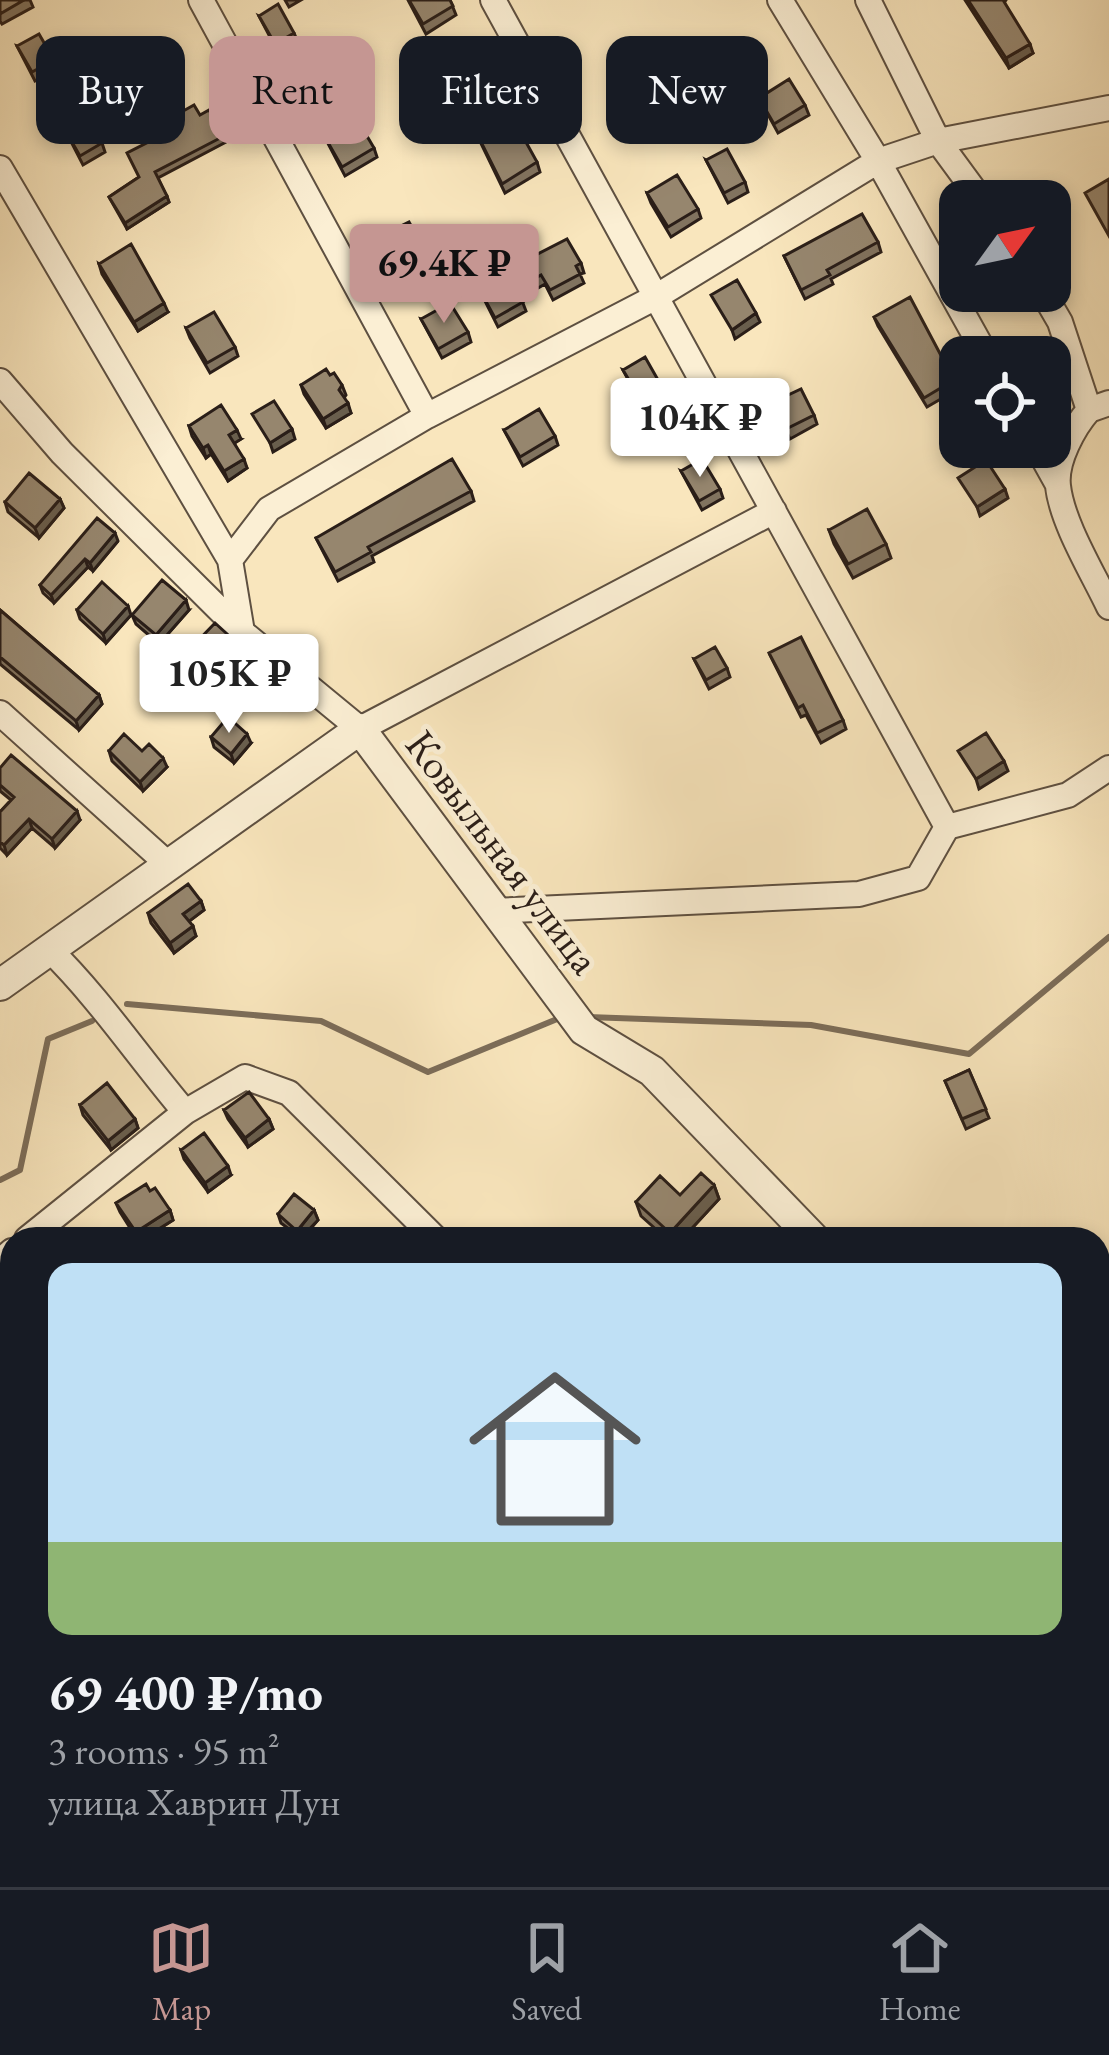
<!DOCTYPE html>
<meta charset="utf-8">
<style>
:root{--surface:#171b24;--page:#242831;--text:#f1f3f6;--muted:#9ea1a6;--line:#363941;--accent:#c59692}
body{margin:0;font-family:"EB Garamond",serif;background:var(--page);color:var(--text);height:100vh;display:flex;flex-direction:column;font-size:45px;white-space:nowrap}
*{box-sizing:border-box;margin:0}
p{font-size:39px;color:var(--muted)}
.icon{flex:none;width:66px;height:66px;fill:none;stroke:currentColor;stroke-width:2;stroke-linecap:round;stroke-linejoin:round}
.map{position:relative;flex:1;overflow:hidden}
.details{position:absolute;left:0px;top:1227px;width:1110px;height:660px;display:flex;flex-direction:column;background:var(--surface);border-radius:36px 36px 0 0;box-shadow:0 6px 18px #0003}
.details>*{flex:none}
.guide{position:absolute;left:36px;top:36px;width:1038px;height:108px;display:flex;gap:24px}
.needle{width:78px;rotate:57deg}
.controls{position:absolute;left:939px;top:180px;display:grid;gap:24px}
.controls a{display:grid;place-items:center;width:132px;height:132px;border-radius:24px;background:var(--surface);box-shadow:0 6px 18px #0003;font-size:60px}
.price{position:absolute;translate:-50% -102px;padding:0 27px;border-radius:12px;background:#fff;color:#222;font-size:39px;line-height:78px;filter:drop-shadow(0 3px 6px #0008)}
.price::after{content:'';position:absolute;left:50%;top:72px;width:36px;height:27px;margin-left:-18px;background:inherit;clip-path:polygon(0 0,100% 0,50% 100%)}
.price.selected{background:var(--accent);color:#111}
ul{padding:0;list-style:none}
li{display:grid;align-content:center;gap:24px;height:636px;padding:0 48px}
li span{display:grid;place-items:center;height:372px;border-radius:24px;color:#555}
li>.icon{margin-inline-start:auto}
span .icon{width:216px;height:216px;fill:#fffc;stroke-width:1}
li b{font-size:51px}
.tag{padding:0 42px;border-radius:24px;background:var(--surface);box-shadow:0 6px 18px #0003;font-size:42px;line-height:108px}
.tag.selected{background:var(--accent);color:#111}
.menu{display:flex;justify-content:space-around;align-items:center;height:168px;border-top:3px solid var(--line);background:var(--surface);font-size:33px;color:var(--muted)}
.menu a{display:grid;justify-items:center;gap:6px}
.menu .selected{color:var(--accent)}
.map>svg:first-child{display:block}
</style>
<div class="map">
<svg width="1109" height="1887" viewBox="0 0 1109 1887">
<rect width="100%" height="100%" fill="#f9e6bd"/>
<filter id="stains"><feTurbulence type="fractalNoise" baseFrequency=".00167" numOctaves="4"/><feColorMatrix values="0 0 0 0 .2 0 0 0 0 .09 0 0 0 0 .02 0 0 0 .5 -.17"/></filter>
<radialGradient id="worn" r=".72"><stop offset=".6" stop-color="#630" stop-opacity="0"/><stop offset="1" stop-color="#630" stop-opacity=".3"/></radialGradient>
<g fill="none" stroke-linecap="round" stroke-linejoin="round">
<path stroke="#7c6d59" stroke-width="6" d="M 127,1004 L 321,1021 L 428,1072 L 562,1017
M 588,1017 L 811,1025 L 969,1054 L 1109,937
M 0,1180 L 20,1170 L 48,1039 L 92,1021"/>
<g stroke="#5e5041" stroke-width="16">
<path id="service" d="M 0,1841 L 12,1854
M 22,1875 L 23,1887"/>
</g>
<g stroke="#5e5041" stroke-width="28">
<path id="minor" d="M 201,0 L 427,416
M 493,0 L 947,827
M 780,0 L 878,161 L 987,357
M 868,0 L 938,141 L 982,201
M 0,168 L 230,560 L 242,632 L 360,729 L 774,511
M 1042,291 L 1060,322 L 1089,410 L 1109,403
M 0,381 L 62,453 L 242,632
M 1089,410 C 1074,427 1055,461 1058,486 C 1062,523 1093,573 1109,607
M 1037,447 L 1057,483
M 230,560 L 269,509 L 427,416 L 654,298 L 878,161 L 938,141 L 1109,108
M 0,713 L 170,866
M 493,911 L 859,894 L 918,878 L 947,827 L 1068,795 L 1109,768
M 49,949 C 100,999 139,1058 185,1112
M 27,1239 L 185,1112 L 245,1077 L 289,1093 L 436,1239
M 0,1261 L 12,1251
M 0,1501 L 12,1516
M 0,1792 L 12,1783
M 1098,1866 L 1109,1856
M 386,1875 L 390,1887
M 1033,1887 L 1079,1875"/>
</g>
<g stroke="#5e5041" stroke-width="34">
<path id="tertiary" d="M 0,985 L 360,729 L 584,1030 L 652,1071 L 814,1239
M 1098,1587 L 1109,1596"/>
</g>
<use href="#service" stroke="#fbefd4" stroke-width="12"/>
<use href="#minor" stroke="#fbefd4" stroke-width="24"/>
<use href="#tertiary" stroke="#fbefd4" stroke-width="30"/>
</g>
<path fill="#81735f" stroke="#2a1e18" stroke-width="3" d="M 0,0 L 30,0 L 33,7 L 2,24 L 0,21 Z
M 285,0 L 301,0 L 289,7 Z
M 408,0 L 450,0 L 456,15 L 426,34 Z
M 965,0 L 1006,0 L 1004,3 L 1033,53 L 1009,68 Z
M 259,16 L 294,33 L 298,42 L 279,54 Z
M 17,46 L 54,60 L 57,69 L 35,81 Z
M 409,98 L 453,106 L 456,115 L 427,132 Z
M 759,98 L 805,105 L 809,115 L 778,133 Z
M 463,106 L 537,162 L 540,172 L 505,193 Z
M 200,115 L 224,136 L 226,142 L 158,178 L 169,202 L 127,229 L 109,197 L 139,177 Z
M 65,130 L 102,143 L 105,152 L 83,165 Z
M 322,132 L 374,148 L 377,157 L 345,176 Z
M 706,160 L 745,182 L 748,192 L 728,203 Z
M 647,193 L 698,209 L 701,218 L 671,237 L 651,203 Z
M 381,236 L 425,251 L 429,261 L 401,276 Z
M 878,242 L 881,252 L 831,279 L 833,284 L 805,299 L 784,256 Z
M 581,263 L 584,273 L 580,274 L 584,283 L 553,300 L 545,284 L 521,298 L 526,311 L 498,327 L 477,285 Z
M 99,264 L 168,312 L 138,331 L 102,274 Z
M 874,317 L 954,380 L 958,389 L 927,407 L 878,326 Z
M 421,319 L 468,332 L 471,342 L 442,358 Z
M 186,328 L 235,347 L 238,356 L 210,373 L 190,338 Z
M 623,370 L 662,387 L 666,396 L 644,409 Z
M 330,375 L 342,385 L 346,395 L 344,398 L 351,413 L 326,428 L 304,394 L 301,385 Z
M 788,395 L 814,415 L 817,424 L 790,439 L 770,397 Z
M 189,426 L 241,439 L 234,443 L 247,468 L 228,481 L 211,454 L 206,458 L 192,436 Z
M 504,430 L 555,436 L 558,445 L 523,466 Z
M 681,471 L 720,489 L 723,498 L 702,510 Z
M 471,491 L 474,501 L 372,556 L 374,562 L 338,581 L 316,538 Z
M 60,499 L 64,508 L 39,538 L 8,512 L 5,502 Z
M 829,530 L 886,544 L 891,558 L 853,578 L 834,544 Z
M 118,541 L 93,571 L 88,567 L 54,603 L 43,593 L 40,585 Z
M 0,610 L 99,695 L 102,704 L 79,730 L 0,664 Z
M 77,610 L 131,615 L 106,643 L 80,619 Z
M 189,610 L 159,644 L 136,624 L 132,615 Z
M 189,650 L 248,653 L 253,667 L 227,694 L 194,664 Z
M 769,653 L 843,720 L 846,729 L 821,743 L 806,715 L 801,717 Z
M 694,659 L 727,668 L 730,677 L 709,689 Z
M 211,737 L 251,743 L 234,763 L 214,747 Z
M 109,751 L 142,751 L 167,767 L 143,791 L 112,761 Z
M 0,768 L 80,820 L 55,848 L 32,828 L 7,855 L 0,848 L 0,812 L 11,800 L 0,791 Z
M 201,901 L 204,910 L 189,921 L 196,936 L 174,953 L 151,923 L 148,913 Z
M 969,1070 L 989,1118 L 966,1129 L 945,1081 Z
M 80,1105 L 135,1119 L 138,1128 L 111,1150 L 83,1115 Z
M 224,1110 L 269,1119 L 273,1129 L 248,1147 L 228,1119 Z
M 181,1150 L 231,1175 L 208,1192 L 184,1159 Z
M 714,1185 L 719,1199 L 682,1239 L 667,1239 L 641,1216 L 636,1202 L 680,1195 Z
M 150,1191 L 170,1210 L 173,1220 L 143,1239 L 137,1239 L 120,1212 L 116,1203 Z
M 314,1210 L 318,1220 L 302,1239 L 281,1223 L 278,1214 Z
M 12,1668 L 12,1714 L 0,1717 L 0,1670 Z"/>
<path fill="#695e4d" stroke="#2a1e18" stroke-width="3" d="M 1030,44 L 1033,53 L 1009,68 L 1006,58 Z
M 167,196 L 169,202 L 127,229 L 125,223 Z
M 164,303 L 168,312 L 138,331 L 134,322 Z
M 756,313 L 760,322 L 735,339 L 732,330 Z
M 348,403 L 351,413 L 326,428 L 323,419 Z
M 292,429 L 295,439 L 273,452 L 270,443 Z
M 237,430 L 241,439 L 232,445 L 229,435 Z
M 208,445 L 211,454 L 206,458 L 203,448 Z
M 244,459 L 247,468 L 228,481 L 224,471 Z
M 1005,489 L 1008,498 L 980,516 L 977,507 Z
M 60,499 L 64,508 L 39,538 L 35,528 Z
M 115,533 L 118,541 L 93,571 L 90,563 Z
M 85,559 L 88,567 L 54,603 L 51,595 Z
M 186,600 L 189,610 L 159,644 L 156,635 Z
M 128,606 L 131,615 L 106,643 L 103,634 Z
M 248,653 L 253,667 L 227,694 L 222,681 Z
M 99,695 L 102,704 L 79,730 L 76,721 Z
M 247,734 L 251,743 L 234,763 L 231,754 Z
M 163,758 L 167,767 L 143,791 L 140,782 Z
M 1004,761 L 1008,771 L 979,789 L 976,779 Z
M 77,811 L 80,820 L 55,848 L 52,839 Z
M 29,819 L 32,828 L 7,855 L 4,845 Z
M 201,901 L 204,910 L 187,923 L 183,914 Z
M 193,926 L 196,936 L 174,953 L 170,943 Z
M 135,1119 L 138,1128 L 111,1150 L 108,1141 Z
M 269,1119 L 273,1129 L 248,1147 L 245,1138 Z
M 228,1166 L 231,1175 L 208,1192 L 205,1183 Z
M 714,1185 L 719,1199 L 682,1239 L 672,1239 L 670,1233 Z
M 170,1210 L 173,1220 L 143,1239 L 138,1239 L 136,1232 Z
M 314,1210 L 318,1220 L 300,1239 L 297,1231 Z
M 12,1583 L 12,1595 L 2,1602 L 0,1591 Z"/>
<path fill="#96866e" stroke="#2a1e18" stroke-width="3" d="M 0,0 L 24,0 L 0,14 Z
M 409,0 L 450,0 L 453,6 L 423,24 Z
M 968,0 L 1003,0 L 1030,44 L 1006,58 Z
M 278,4 L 294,33 L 275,44 L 259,16 Z
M 39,34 L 54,60 L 32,72 L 17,46 Z
M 789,79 L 805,105 L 774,124 L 759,98 Z
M 438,81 L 453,106 L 424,123 L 409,98 Z
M 496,88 L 537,162 L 502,184 L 463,106 Z
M 194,105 L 200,115 L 209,110 L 224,136 L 155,172 L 167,196 L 125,223 L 109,197 L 139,177 L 127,153 L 172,130 L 167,120 Z
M 354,114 L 374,148 L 342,167 L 322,132 Z
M 87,117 L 102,143 L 80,156 L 65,130 Z
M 727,149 L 745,182 L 724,193 L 706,160 Z
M 677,175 L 698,209 L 668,227 L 647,193 Z
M 1109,179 L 1109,236 L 1085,193 Z
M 862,214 L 878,242 L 827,270 L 830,275 L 801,290 L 784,256 Z
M 409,222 L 425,251 L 397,266 L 381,236 Z
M 567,239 L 581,263 L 576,266 L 580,274 L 550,290 L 541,275 L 516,289 L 523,302 L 495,318 L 477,285 Z
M 131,244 L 164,303 L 134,322 L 99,264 Z
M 737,280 L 756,313 L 732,330 L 711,295 Z
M 910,297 L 954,380 L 924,398 L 874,317 Z
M 450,303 L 468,332 L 438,349 L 421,319 Z
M 214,312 L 235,347 L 207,363 L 186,328 Z
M 645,357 L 662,387 L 641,400 L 623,370 Z
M 326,369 L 330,375 L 334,373 L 342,385 L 339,390 L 348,403 L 323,419 L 301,385 Z
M 785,389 L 788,395 L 801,389 L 814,415 L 786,429 L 770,397 Z
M 274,401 L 292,429 L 270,443 L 252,414 Z
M 221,405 L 237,430 L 229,435 L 244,459 L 224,471 L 208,445 L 203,448 L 189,426 Z
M 539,409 L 555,436 L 520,457 L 504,430 Z
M 452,459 L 471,491 L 368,547 L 371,552 L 335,572 L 316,538 Z
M 702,459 L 720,489 L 699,501 L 681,471 Z
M 986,460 L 1005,489 L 977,507 L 958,478 Z
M 29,473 L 60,499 L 35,528 L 5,502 Z
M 867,509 L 886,544 L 848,564 L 829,530 Z
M 97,518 L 115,533 L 90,563 L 85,559 L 51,595 L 40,585 Z
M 162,580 L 186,600 L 156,635 L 132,615 Z
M 102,582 L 128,606 L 103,634 L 77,610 Z
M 0,610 L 99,695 L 76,721 L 0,657 Z
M 215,623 L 248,653 L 222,681 L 189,650 Z
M 801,637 L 843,720 L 817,733 L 803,705 L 798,708 L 769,653 Z
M 715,647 L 727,668 L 706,680 L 694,659 Z
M 228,717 L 247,734 L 231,754 L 211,737 Z
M 986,733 L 1004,761 L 976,779 L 958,751 Z
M 124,734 L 142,751 L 149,744 L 163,758 L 140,782 L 109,751 Z
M 11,755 L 77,811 L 52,839 L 29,819 L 4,845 L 0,842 L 0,812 L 14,797 L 0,785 L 0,768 Z
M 188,884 L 201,901 L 183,914 L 193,926 L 170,943 L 148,913 Z
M 969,1070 L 986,1109 L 962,1119 L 945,1081 Z
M 107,1083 L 135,1119 L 108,1141 L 80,1105 Z
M 249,1092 L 269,1119 L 245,1138 L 224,1110 Z
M 204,1133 L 228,1166 L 205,1183 L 181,1150 Z
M 701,1173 L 714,1185 L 670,1233 L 636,1202 L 660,1176 L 680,1195 Z
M 146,1184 L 150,1191 L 155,1188 L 170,1210 L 136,1232 L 116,1203 Z
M 294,1194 L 314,1210 L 297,1231 L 278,1214 Z
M 12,1291 L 12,1320 L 0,1305 L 0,1301 Z
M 0,1545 L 12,1562 L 12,1583 L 0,1591 Z
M 12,1668 L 12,1704 L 0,1707 L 0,1670 Z
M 51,1875 L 87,1875 L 89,1887 L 53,1887 Z
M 665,1875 L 667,1887 L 647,1887 L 645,1876 Z"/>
<g text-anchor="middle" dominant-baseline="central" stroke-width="10" stroke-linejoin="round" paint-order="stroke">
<g font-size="42" fill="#2a1e18" stroke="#fbefd4">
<text transform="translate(503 852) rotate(53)">Ковыльная улица</text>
</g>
</g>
<rect width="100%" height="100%" filter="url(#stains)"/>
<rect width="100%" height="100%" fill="url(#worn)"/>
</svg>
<div class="controls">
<a><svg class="needle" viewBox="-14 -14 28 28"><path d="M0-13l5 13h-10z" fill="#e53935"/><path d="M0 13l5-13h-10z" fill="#9ea1a6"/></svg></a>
<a><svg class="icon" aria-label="locate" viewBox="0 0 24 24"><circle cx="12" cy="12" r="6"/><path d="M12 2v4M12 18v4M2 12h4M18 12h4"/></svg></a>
</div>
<b class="price selected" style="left:444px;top:326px">69.4K ₽</b>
<b class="price" style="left:700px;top:480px">104K ₽</b>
<b class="price" style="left:229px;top:736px">105K ₽</b>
<div class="guide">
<a class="tag">Buy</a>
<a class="tag selected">Rent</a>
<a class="tag">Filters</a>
<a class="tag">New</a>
</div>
<section class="details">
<ul>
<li><span style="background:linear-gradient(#bfe0f5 75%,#8fb573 0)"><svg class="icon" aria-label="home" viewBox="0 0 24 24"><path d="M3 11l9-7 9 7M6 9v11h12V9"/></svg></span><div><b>69 400 ₽/mo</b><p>3 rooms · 95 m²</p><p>улица Хаврин Дун</p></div></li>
</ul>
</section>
</div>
<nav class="menu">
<a class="selected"><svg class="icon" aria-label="map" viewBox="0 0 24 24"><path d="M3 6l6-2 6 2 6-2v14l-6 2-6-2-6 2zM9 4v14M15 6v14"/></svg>Map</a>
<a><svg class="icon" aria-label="saved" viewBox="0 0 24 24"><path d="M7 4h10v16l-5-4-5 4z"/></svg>Saved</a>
<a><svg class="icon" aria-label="home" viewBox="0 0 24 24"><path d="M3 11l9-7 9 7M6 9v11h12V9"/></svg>Home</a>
</nav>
